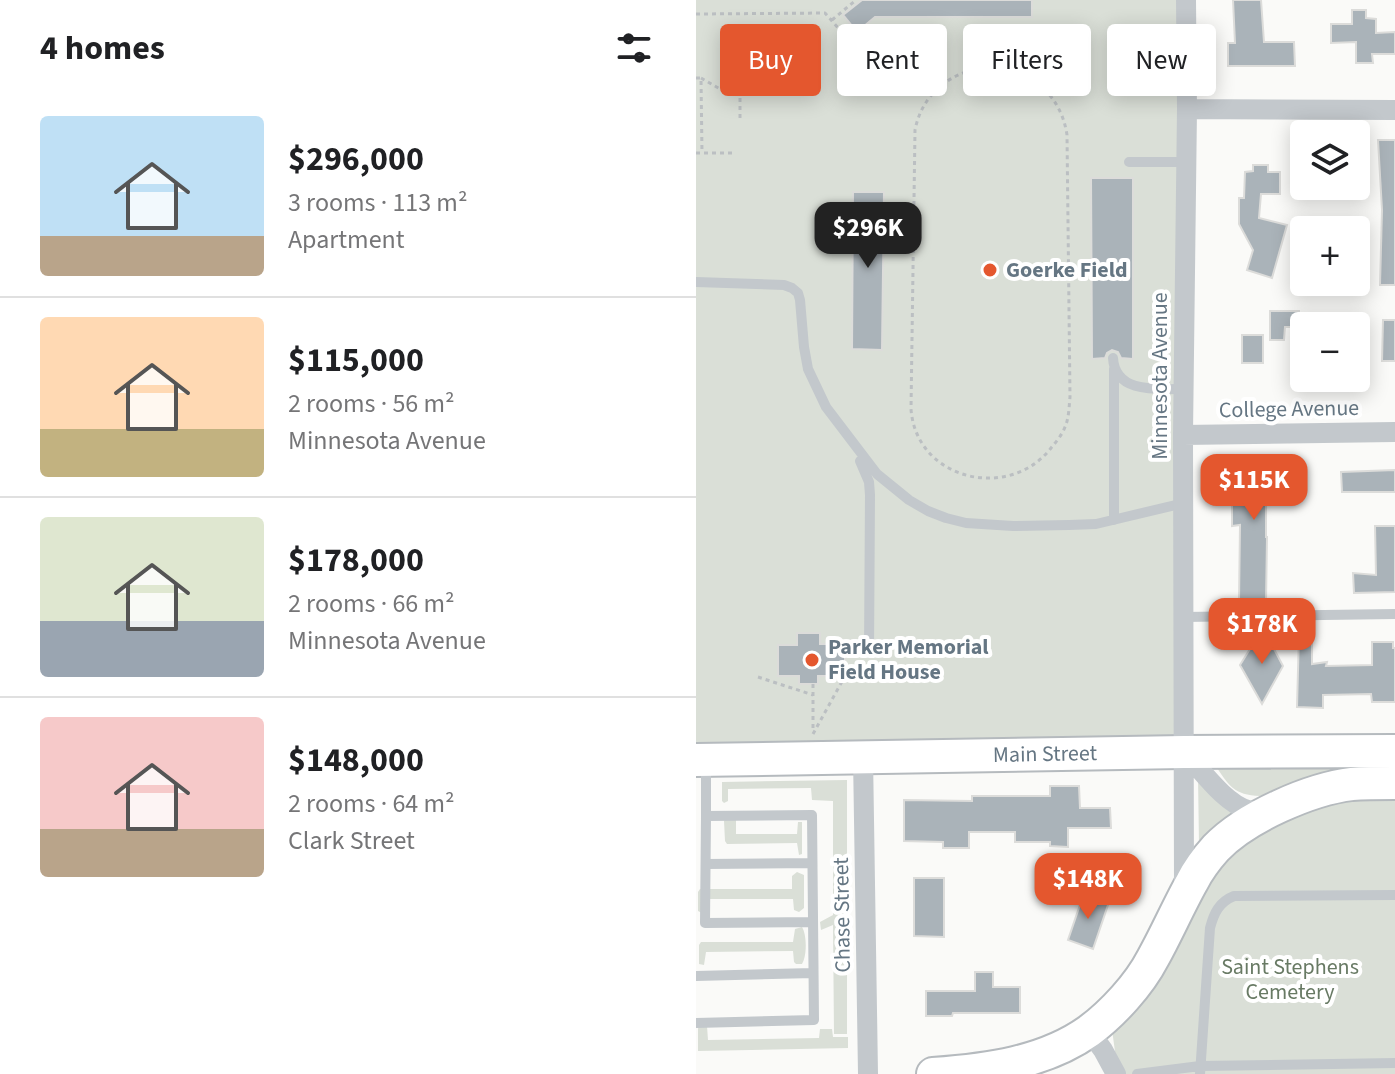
<!DOCTYPE html>
<meta charset="utf-8">
<style>
:root{--surface:#fff;--page:#f2f2f2;--text:#202124;--muted:#757577;--line:#e0e0e0;--accent:#e4572e}
body{margin:0;font-family:"Source Sans 3",sans-serif;background:var(--page);color:var(--text);height:100vh;display:flex;flex-direction:column;font-size:30px;white-space:nowrap}
*{box-sizing:border-box;margin:0}
p{font-size:26px;color:var(--muted)}
.icon{flex:none;width:44px;height:44px;fill:none;stroke:currentColor;stroke-width:2;stroke-linecap:round;stroke-linejoin:round}
.map{position:relative;flex:1;overflow:hidden}
.panel{display:flex;flex-direction:column;background:var(--surface);width:696px}
.panel>*{flex:none}
.banner{position:absolute;left:24px;top:24px;width:554px;height:72px;display:flex;gap:16px}
.fabs{position:absolute;left:594px;top:120px;display:grid;gap:16px}
.fabs a{display:grid;place-items:center;width:80px;height:80px;border-radius:8px;background:var(--surface);box-shadow:0 4px 20px #0003;font-size:40px}
.price{position:absolute;translate:-50% -68px;padding:0 18px;border-radius:16px;background:var(--accent);color:#fff;font-size:26px;line-height:52px;filter:drop-shadow(0 2px 4px #0008)}
.price::after{content:'';position:absolute;left:50%;top:48px;width:24px;height:18px;margin-left:-12px;background:inherit;clip-path:polygon(0 0,100% 0,50% 100%)}
.price.selected{background:#222;color:#fff}
ul{padding:0;list-style:none}
li{display:flex;align-items:center;gap:24px;height:200px;padding:0 40px}
li+li{border-top:2px solid var(--line)}
li span{display:grid;place-items:center;flex:none;width:224px;height:160px;border-radius:8px;color:#555}
li>.icon{margin-inline-start:auto}
span .icon{width:96px;height:96px;fill:#fffc;stroke-width:1}
li b{font-size:34px}
h2{display:flex;justify-content:space-between;align-items:center;height:96px;padding:0 40px;font-size:34px}
.pill{padding:0 28px;border-radius:8px;background:var(--surface);box-shadow:0 4px 20px #0003;font-size:28px;line-height:72px}
.pill.selected{background:var(--accent);color:#fff}
main{display:flex;flex:1;min-height:0}
.map>svg:first-child{display:block}
</style>
<main>
<section class="panel">
<h2>4 homes<svg class="icon" aria-label="filters" viewBox="0 0 24 24"><path d="M4 7h16M4 17h16"/><circle cx="9" cy="7" r="2"/><circle cx="15" cy="17" r="2"/></svg></h2>
<ul>
<li><span style="background:linear-gradient(#bfe0f5 75%,#b9a48a 0)"><svg class="icon" aria-label="home" viewBox="0 0 24 24"><path d="M3 11l9-7 9 7M6 9v11h12V9"/></svg></span><div><b>$296,000</b><p>3 rooms · 113 m²</p><p>Apartment</p></div></li>
<li><span style="background:linear-gradient(#ffd9b3 70%,#c2b280 0)"><svg class="icon" aria-label="home" viewBox="0 0 24 24"><path d="M3 11l9-7 9 7M6 9v11h12V9"/></svg></span><div><b>$115,000</b><p>2 rooms · 56 m²</p><p>Minnesota Avenue</p></div></li>
<li><span style="background:linear-gradient(#dfe7d0 65%,#9aa5b1 0)"><svg class="icon" aria-label="home" viewBox="0 0 24 24"><path d="M3 11l9-7 9 7M6 9v11h12V9"/></svg></span><div><b>$178,000</b><p>2 rooms · 66 m²</p><p>Minnesota Avenue</p></div></li>
<li><span style="background:linear-gradient(#f6c9c9 70%,#b9a48a 0)"><svg class="icon" aria-label="home" viewBox="0 0 24 24"><path d="M3 11l9-7 9 7M6 9v11h12V9"/></svg></span><div><b>$148,000</b><p>2 rooms · 64 m²</p><p>Clark Street</p></div></li>
</ul>
</section>
<div class="map">
<svg width="699" height="1074" viewBox="0 0 699 1074">
<rect width="100%" height="100%" fill="#fafaf8"/>
<path fill="#dadfd7" d="M 0,0 L 490,0 L 488,752 L 0,762 Z
M 519,765 L 654,767 L 564,796 C 538,795 533,786 519,765 Z
M 502,776 L 538,813 L 503,845 Z
M 151,780 L 151,1034 L 138,1034 L 137,925 L 125,930 L 124,922 L 137,915 L 137,801 L 116,800 L 115,788 L 32,789 L 32,801 L 28,803 L 26,801 L 26,782 Z
M 699,794 L 699,1074 L 422,1074 L 415,1022 L 534,852 L 613,805 Z
M 31,817 L 40,820 L 40,834 L 101,834 L 102,822 L 106,822 L 106,854 L 103,855 L 101,843 L 31,844 L 29,841 L 28,821 Z
M 101,872 L 108,875 L 108,908 L 103,912 L 98,910 L 97,899 L 9,899 L 6,913 L 2,911 L 2,892 L 4,889 L 96,889 L 96,876 Z
M 106,927 C 111,935 111,956 106,964 L 100,964 L 98,962 L 97,951 L 10,952 L 8,965 L 3,964 L 3,945 L 5,942 L 97,942 L 99,929 Z
M 3,1023 L 11,1026 L 12,1040 L 123,1038 L 124,1029 L 136,1029 L 137,1037 L 152,1037 L 152,1048 L 2,1051 L 2,1029 Z"/>
<path fill="#aab3b9" stroke="#dcdcda" stroke-width="2" d="M 166,0 L 336,0 L 336,17 L 179,17 L 161,32 L 147,15 Z
M 537,0 L 565,0 L 568,42 L 598,42 L 599,66 L 532,66 L 532,43 L 539,43 Z
M 656,10 L 670,10 L 670,18 L 680,19 L 680,33 L 699,32 L 699,54 L 676,54 L 677,63 L 660,63 L 660,42 L 635,43 L 635,24 L 656,24 Z
M 682,140 L 699,140 L 699,285 L 684,285 L 686,210 Z
M 557,165 L 572,165 L 572,172 L 584,172 L 584,194 L 565,194 L 563,218 L 591,225 L 576,278 L 551,270 L 557,250 L 543,224 L 543,198 L 548,198 L 549,172 L 557,171 Z
M 395,178 L 437,178 L 437,359 L 425,358 L 422,352 L 416,350 L 411,353 L 409,358 L 396,359 Z
M 157,192 L 188,192 L 186,350 L 156,349 Z
M 574,311 L 603,311 L 603,327 L 589,327 L 588,340 L 574,340 Z
M 687,320 L 699,320 L 699,361 L 686,361 Z
M 546,335 L 567,335 L 567,363 L 546,363 Z
M 536,462 L 575,462 L 575,469 L 600,469 L 600,486 L 575,486 L 575,493 L 570,493 L 570,537 L 571,537 L 570,602 L 543,601 L 544,525 L 536,526 Z
M 699,470 L 699,492 L 646,492 L 645,472 Z
M 679,526 L 699,526 L 699,592 L 658,593 L 657,573 L 680,575 Z
M 567,628 L 587,666 L 566,704 L 544,665 Z
M 101,633 L 124,633 L 124,644 L 149,644 L 149,676 L 122,676 L 122,684 L 103,684 L 103,676 L 82,676 L 82,645 L 101,645 Z
M 603,634 L 616,634 L 616,664 L 631,662 L 630,666 L 676,665 L 676,642 L 697,642 L 697,648 L 699,648 L 699,702 L 676,702 L 675,694 L 627,695 L 627,708 L 601,707 Z
M 354,786 L 383,786 L 384,808 L 414,808 L 415,828 L 372,828 L 372,847 L 354,846 L 354,842 L 319,842 L 319,832 L 273,832 L 273,848 L 247,848 L 247,842 L 208,841 L 208,800 L 276,801 L 276,796 L 354,796 Z
M 218,878 L 248,878 L 248,937 L 218,936 Z
M 388,893 L 413,902 L 397,949 L 372,940 Z
M 279,972 L 297,972 L 297,987 L 324,987 L 324,1013 L 257,1013 L 256,1016 L 230,1016 L 230,991 L 279,991 Z"/>
<g fill="none" stroke-linecap="round" stroke-linejoin="round">
<g stroke="#b5babe" stroke-width="36">
<path id="primary" d="M 0,760 L 488,752 L 699,751
M 237,1074 C 291,1070 348,1063 393,1031 C 417,1013 443,985 457,958 C 471,933 482,907 496,882 C 502,870 511,858 520,848 C 550,817 614,789 656,784 C 670,783 685,783 699,783"/>
</g>
<path stroke="#bbbfc2" stroke-width="3" stroke-dasharray="4 4" stroke-linecap="butt" d="M 0,14 L 129,13 L 150,37 L 158,29
M 136,20 L 160,0
M 290,67 C 331,67 365,93 371,135 L 374,397 C 373,407 373,418 369,427 C 366,435 360,442 355,448 C 313,502 220,480 215,409 L 219,130 C 226,94 254,72 290,67 Z
M 0,78 L 5,78 L 6,153
M 5,78 L 31,93 L 44,93 L 44,120
M 0,153 L 36,153
M 62,677 L 117,695
M 117,684 L 117,730
M 117,734 L 149,676"/>
<path stroke="#c3c8cc" stroke-width="10" d="M 433,162 L 490,162
M 0,282 L 88,285 L 96,288 L 102,293 L 104,300 L 108,347 L 112,369 L 130,407 L 181,474 L 213,500 L 232,511 L 250,518 L 270,523 L 317,526 L 373,525 L 400,524 L 488,503
M 417,358 C 419,394 462,389 488,389
M 418,369 L 418,520
M 164,461 L 173,482 L 174,495 L 173,653
M 488,617 L 699,614
M 10,762 L 10,816
M 10,864 L 116,863
M 0,976 L 117,973
M 0,1023 L 118,1020 L 116,815 L 10,816 L 9,923 L 116,922
M 441,1074 L 504,1066 L 699,1063
M 504,1074 L 514,928 C 518,913 523,902 538,896 L 699,895"/>
<path stroke="#c3c8cc" stroke-width="20" d="M 491,109 L 699,110
M 487,435 L 699,432
M 488,752 C 505,769 528,803 552,810 C 558,812 565,813 571,813
M 167,756 L 172,1074
M 488,888 L 487,435 L 491,109 L 490,0
M 393,1031 L 407,1050 L 420,1074"/>
<use href="#primary" stroke="#fff" stroke-width="32"/>
</g>
<g fill="#e4572e" stroke="#fff" stroke-width="3">
<circle cx="294" cy="270" r="8"/>
<circle cx="116" cy="660" r="8"/>
</g>
<g text-anchor="middle" dominant-baseline="central" stroke-width="8" stroke-linejoin="round" paint-order="stroke">
<g font-size="22" font-weight="bold" fill="#657683" stroke="#fff" text-anchor="start">
<text x="310" y="270">Goerke Field</text>
<text x="132" y="647">Parker Memorial<tspan x="132" dy="25">Field House</tspan></text>
</g>
<g font-size="22" fill="#657683" stroke="#fff">
<text transform="translate(464 376) rotate(-90)">Minnesota Avenue</text>
<text transform="translate(593 409) rotate(-1)">College Avenue</text>
<text transform="translate(349 754) rotate(-1)">Main Street</text>
<text transform="translate(146 915) rotate(-91)">Chase Street</text>
</g>
<g font-size="22" fill="#687a64" stroke="#fff">
<text x="594" y="967">Saint Stephens<tspan x="594" dy="25">Cemetery</tspan></text>
</g>
</g>
</svg>
<div class="fabs">
<a><svg class="icon" aria-label="layers" viewBox="0 0 24 24"><path d="M12 4l9 5-9 5-9-5zM3 14l9 5 9-5"/></svg></a>
<a>+</a>
<a>−</a>
</div>
<b class="price selected" style="left:172px;top:270px">$296K</b>
<b class="price" style="left:558px;top:522px">$115K</b>
<b class="price" style="left:566px;top:666px">$178K</b>
<b class="price" style="left:392px;top:921px">$148K</b>
<div class="banner">
<a class="pill selected">Buy</a>
<a class="pill">Rent</a>
<a class="pill">Filters</a>
<a class="pill">New</a>
</div>
</div>
</main>
